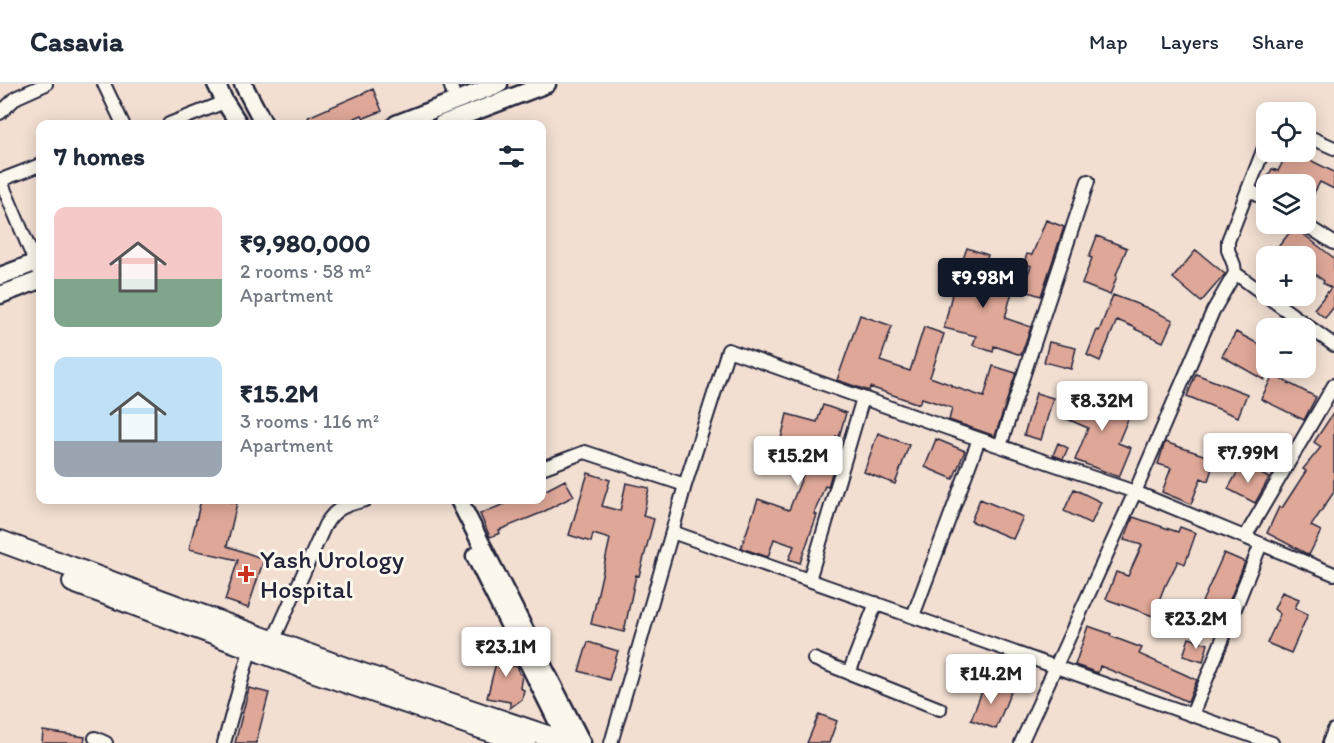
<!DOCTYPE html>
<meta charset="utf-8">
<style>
:root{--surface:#fff;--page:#f6f6f7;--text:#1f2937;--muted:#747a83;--line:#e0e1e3;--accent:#111827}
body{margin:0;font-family:Itim,sans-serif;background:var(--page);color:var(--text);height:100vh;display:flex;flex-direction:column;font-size:22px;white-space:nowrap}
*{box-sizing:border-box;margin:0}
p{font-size:20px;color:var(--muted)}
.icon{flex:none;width:33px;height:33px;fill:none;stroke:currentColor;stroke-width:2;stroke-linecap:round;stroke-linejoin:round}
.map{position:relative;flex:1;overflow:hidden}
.panel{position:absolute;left:36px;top:36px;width:510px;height:384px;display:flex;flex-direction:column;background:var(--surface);border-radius:12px;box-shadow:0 3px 15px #0003}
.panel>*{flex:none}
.fabs{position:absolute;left:1256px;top:18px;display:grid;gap:12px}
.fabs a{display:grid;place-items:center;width:60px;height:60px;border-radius:12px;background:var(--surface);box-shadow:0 3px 15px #0003;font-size:30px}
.price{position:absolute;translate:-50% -51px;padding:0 14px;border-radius:6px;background:#fff;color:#222;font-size:20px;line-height:39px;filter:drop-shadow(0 2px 3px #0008)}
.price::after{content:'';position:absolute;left:50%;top:36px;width:18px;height:14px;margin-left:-9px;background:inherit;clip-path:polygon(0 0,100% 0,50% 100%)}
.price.on{background:var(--accent);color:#fff}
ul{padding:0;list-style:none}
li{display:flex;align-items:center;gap:18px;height:150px;padding:0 18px}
li span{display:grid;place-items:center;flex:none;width:168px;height:120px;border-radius:12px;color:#555}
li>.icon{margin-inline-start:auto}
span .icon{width:72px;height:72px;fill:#fffc;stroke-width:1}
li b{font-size:26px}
h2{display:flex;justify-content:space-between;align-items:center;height:72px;padding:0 18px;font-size:26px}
header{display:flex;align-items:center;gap:36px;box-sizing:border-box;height:84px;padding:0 30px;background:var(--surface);border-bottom:2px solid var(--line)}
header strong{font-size:28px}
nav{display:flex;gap:33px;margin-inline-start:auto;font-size:21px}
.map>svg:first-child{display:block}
</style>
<header>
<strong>Casavia</strong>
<nav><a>Map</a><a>Layers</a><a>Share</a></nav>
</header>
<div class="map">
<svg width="1334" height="659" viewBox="0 0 1334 659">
<rect width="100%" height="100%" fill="#f2dfd2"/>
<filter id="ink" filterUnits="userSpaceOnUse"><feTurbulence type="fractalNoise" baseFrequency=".0167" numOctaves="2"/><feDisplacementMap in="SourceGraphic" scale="12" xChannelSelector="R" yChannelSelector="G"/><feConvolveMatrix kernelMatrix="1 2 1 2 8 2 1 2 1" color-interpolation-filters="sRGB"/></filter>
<g filter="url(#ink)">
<path fill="#dea797" stroke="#22223b" stroke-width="1.5" d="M 373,5 L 382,27 L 364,34 L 362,31 L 341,40 L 312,40 L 308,33 Z
M 1288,68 L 1294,68 L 1334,88 L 1334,105 L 1320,98 L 1305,126 L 1305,100 L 1264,100 L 1272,85 L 1278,87 Z
M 1046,136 L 1064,143 L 1041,212 L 1022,206 L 1031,182 L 1024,179 L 1027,170 L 1032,171 Z
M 1294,143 L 1334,174 L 1334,223 L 1325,234 L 1314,225 L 1331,204 L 1323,199 L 1324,197 L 1305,183 L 1305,172 L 1271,172 Z
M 1097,152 L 1127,164 L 1116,191 L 1117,192 L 1110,211 L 1082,200 L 1092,174 L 1089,173 Z
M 967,164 L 988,171 L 979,199 L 1012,208 L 1005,234 L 1031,243 L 1021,271 L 994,262 L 993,268 L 973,261 L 976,252 L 944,244 L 955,197 Z
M 1196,166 L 1225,190 L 1201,218 L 1173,194 Z
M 1113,211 L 1145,223 L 1173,236 L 1163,258 L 1135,245 L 1136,244 L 1117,236 L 1100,277 L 1087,271 L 1097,246 L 1099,247 Z
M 860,231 L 892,242 L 880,277 L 910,287 L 924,243 L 944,250 L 930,293 L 952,301 L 951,302 L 984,313 L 993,282 L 1016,289 L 995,352 L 949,336 L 952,324 L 922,314 L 919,320 L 870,303 L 869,307 L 837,296 Z
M 1236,248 L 1266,264 L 1266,284 L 1271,284 L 1264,296 L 1222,272 Z
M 1049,258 L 1076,264 L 1071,285 L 1044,278 Z
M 1196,290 L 1247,310 L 1238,333 L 1187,312 Z
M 1273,291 L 1316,313 L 1304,336 L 1261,315 Z
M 1092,306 L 1133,323 L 1118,359 L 1131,364 L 1119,393 L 1075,376 L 1088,344 L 1065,334 L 1073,315 L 1086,321 Z
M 1036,309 L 1053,314 L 1041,356 L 1024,351 Z
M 823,321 L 846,329 L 839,353 L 836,352 L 828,379 L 834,382 L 828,403 L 825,402 L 814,430 L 817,431 L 800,479 L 789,475 L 794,462 L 774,455 L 768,473 L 741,464 L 758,415 L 789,426 L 803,391 L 797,389 L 807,367 L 804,366 L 806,362 L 781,355 L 787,330 L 817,338 Z
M 1334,328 L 1334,408 L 1311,442 L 1321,447 L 1309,471 L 1267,449 L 1279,423 L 1282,424 L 1306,387 L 1303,385 L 1321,363 L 1314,358 Z
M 878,349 L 909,361 L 895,400 L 864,388 Z
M 936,355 L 965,367 L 953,395 L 925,383 Z
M 1165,358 L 1215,375 L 1208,397 L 1201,394 L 1191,420 L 1162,408 L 1171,384 L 1158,380 Z
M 1058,359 L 1068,364 L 1063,375 L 1053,371 Z
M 1242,380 L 1269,394 L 1255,419 L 1228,405 Z
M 588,389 L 610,396 L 602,422 L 620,427 L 626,399 L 649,404 L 643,432 L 654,435 L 639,492 L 636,491 L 624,548 L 591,540 L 610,455 L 593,450 L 591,458 L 569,451 Z
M 565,396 L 574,412 L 541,429 L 499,446 L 500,449 L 490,453 L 480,430 L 514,416 L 542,416 L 542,408 Z
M 1074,405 L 1101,418 L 1091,440 L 1064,427 Z
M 980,415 L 1023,433 L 1013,455 L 971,437 Z
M 201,416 L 222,416 L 237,419 L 227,462 L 264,475 L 248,524 L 225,516 L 238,476 L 189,465 Z
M 1133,433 L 1178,448 L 1180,443 L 1196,449 L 1185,480 L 1178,477 L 1166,501 L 1165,501 L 1153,532 L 1106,515 L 1116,488 L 1128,492 L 1142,461 L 1124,456 Z
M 1224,469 L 1245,478 L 1225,528 L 1202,518 Z
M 1282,508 L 1299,515 L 1295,524 L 1308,530 L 1291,569 L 1267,559 L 1280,530 L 1274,525 Z
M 1088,542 L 1111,550 L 1110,552 L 1142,564 L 1139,570 L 1197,596 L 1188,618 L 1171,610 L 1100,582 L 1098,589 L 1075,581 Z
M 503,551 L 509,563 L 508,568 L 512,570 L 511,575 L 514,576 L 513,582 L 518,583 L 519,589 L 522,591 L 520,604 L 524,606 L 522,615 L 510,624 L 510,618 L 487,614 Z
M 1189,554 L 1208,560 L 1203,578 L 1183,572 Z
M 588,558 L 618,567 L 609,596 L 579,587 Z
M 986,597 L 1011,607 L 996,645 L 971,636 Z
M 249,604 L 269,609 L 256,659 L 235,659 Z
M 819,630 L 837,637 L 829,659 L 807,659 Z
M 43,647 L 85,653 L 84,659 L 42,659 Z"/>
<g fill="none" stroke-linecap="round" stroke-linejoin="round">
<g stroke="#22223b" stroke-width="16">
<path id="minor" d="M 104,0 L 123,40
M 450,0 L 456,17
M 0,29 L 17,13 L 46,0
M 169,40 L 225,18
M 1305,51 L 1334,64
M 0,95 L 38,185
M 1,96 L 40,81
M 1248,105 L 1266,116
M 1304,140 L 1334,159
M 1235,189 L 1334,261
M 1000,362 L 1088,97
M 542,384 L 585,368 L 685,401 L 672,448 L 1272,659
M 685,401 L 728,266 L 947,344 L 1135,408 L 1334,490
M 1245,453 L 1334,301
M 809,496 L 863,314
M 913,532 L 979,355
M 273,557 L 325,441 C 336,423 346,421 365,416
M 814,575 L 940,625
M 849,589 L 876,519
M 1192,631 L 1261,460
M 95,654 L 106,659
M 224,659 L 252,559
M 611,659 L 672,448
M 1021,659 L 1135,408 L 1213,227 L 1235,189 L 1234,181 L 1228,166 L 1228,157 L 1266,59
M 1329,659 L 1334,646"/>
</g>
<g stroke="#22223b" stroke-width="21">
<path id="secondary" d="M 216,0 L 225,18 L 239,40
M 243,0 L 264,40
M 396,40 L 499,0
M 442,40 L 547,0
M 0,192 L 40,177
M 0,211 L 40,196
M 459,416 L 582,659
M 475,472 L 568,659"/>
</g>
<g stroke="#22223b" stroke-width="24">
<path id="primary" d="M 0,457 L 345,584 L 568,659
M 73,498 L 315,588 L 525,659"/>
</g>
<use href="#minor" stroke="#fbf7ec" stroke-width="12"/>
<use href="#secondary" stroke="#fbf7ec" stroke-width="16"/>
<use href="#primary" stroke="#fbf7ec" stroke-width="20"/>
</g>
</g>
<path fill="#c8321e" stroke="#fbf7ec" stroke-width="2" d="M243 481h6v6h6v6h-6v6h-6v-6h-6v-6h6z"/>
<g text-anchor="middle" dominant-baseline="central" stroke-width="6" stroke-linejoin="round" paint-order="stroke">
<g font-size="26" fill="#22223b" stroke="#fbf7ec" text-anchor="start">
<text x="260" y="475">Yash Urology<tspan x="260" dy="30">Hospital</tspan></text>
</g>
</g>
</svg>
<div class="fabs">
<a><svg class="icon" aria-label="locate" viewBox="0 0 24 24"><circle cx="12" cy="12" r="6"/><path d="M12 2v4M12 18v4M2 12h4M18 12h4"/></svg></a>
<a><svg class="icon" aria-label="layers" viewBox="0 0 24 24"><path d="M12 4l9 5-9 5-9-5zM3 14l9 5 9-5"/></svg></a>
<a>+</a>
<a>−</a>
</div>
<b class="price on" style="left:983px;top:225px">₹9.98M</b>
<b class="price" style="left:1102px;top:348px">₹8.32M</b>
<b class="price" style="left:1248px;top:400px">₹7.99M</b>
<b class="price" style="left:798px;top:403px">₹15.2M</b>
<b class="price" style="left:1196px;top:566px">₹23.2M</b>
<b class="price" style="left:506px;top:594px">₹23.1M</b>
<b class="price" style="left:991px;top:621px">₹14.2M</b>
<section class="panel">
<h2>7 homes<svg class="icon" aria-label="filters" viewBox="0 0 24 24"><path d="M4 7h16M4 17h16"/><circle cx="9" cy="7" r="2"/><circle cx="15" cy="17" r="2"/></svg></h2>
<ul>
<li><span style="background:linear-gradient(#f6c9c9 60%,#7fa58c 0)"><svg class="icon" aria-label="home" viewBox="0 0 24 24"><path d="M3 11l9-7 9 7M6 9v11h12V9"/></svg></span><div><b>₹9,980,000</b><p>2 rooms · 58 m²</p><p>Apartment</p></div></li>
<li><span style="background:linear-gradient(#bfe0f5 70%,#9aa5b1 0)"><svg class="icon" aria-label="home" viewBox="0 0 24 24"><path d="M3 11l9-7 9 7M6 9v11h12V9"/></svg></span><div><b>₹15.2M</b><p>3 rooms · 116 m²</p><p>Apartment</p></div></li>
</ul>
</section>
</div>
